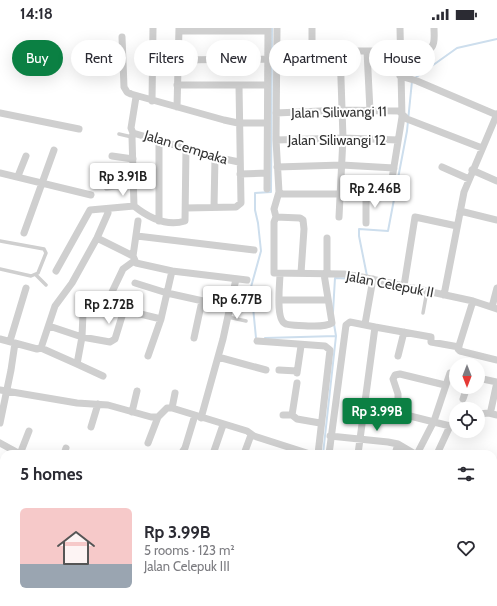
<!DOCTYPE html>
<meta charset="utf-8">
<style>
:root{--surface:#fff;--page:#f2f2f3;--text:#2b2b33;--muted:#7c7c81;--accent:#0b8043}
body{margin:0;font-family:Cabin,sans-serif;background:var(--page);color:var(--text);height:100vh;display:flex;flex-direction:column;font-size:15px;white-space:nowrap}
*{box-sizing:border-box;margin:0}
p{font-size:13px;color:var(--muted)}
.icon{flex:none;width:22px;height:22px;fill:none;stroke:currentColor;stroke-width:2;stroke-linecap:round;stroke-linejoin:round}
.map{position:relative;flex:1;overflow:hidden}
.side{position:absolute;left:0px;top:422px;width:497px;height:156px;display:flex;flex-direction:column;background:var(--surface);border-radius:12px 12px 0 0;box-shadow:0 4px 16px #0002}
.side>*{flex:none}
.top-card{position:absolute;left:12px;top:12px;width:473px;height:36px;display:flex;gap:8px}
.needle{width:26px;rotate:180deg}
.tools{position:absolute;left:449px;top:330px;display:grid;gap:8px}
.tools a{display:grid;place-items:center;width:36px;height:36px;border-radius:50%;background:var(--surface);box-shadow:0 4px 16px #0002;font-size:20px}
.price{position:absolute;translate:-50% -34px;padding:0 9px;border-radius:4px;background:#fff;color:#222;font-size:13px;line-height:26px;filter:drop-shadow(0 1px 2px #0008)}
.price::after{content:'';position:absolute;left:50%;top:24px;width:12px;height:9px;margin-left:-6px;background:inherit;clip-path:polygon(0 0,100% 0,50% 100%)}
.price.active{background:var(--accent);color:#fff}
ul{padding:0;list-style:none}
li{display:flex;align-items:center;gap:12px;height:100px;padding:0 20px}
li span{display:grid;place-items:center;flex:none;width:112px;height:80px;border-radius:6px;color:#555}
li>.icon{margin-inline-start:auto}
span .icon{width:48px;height:48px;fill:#fffc;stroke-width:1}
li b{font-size:17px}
h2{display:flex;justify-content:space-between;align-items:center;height:48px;padding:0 20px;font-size:17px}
.pill{padding:0 14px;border-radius:18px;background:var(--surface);box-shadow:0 4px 16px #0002;font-size:14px;line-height:36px}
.pill.active{background:var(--accent);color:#fff}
.status{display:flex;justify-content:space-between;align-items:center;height:28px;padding:0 20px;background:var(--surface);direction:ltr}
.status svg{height:11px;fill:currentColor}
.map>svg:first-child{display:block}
</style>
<div class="status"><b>14:18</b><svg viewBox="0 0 49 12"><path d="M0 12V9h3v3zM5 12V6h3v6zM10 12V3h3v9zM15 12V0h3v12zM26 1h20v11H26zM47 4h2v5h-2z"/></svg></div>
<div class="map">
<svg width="497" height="578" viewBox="0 0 497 578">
<rect width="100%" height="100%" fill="#fff"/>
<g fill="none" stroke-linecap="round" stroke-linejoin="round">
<path stroke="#cddeed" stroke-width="2" d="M 415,50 L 457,20 L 497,11
M 367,248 L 359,208 L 359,201 L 388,203 L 407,103 L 412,53
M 333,284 L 335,250 L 357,251
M 256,310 L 251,259 L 261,223 L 258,195 L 255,182 L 255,165 L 271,164 L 272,0
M 265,310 L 336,308
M 323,426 L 336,308 L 334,296
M 277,578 L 278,574"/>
<path stroke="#cfcfcf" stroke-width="3.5" d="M 119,106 L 132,109
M 0,213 L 44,221 L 46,225 L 38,245 L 31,248 L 0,241
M 36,247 L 46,257
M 423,285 L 427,263
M 228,289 L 246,293"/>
<path stroke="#cfcfcf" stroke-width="7" d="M 277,0 L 276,112 L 279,164 L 282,166 L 386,166 L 391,157 L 402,89 L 400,0
M 312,0 L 312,23
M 179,3 L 268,3
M 122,9 L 124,59 L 127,64 L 131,66 L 224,92 L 238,95 L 267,95
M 277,23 L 428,23 C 436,18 434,8 434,0
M 367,23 L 370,83
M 178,32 L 267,31
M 400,48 L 417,53 L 497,87
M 177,57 L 267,57
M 152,73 L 153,0
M 177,79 L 179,0
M 0,85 L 79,101
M 276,85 L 343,82 L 399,83 L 407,91 L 482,120
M 133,105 L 215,129 L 239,134
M 133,105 L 132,109 L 134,178
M 133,105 L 131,100 L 136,69
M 159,112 L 159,193
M 276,112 L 343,110 L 398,112
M 112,128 L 133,131
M 277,139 L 342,137 L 394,140
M 442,139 L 469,151
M 472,142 L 497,153
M 0,145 L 91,167
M 240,146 L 267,145
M 18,148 L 26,128
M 107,159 L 134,156
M 267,161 L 268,0
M 134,178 C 149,190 166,199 185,193 L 186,120
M 214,179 L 215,129
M 186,180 L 236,179 L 241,175 L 239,58
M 460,183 L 497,192
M 276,189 L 274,181 L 279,164
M 339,189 L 343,110 L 340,22
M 138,193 L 133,228 L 136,235 L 172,243 L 247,252
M 366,195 L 366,167
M 24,205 L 54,122
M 137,208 L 254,222
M 97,210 L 133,228
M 327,210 L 327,246
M 56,243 L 90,182 L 134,178
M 301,245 L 304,201 L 303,192 L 300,190 L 276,189 L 274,194 L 274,245 L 344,246 L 362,249 L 473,273 L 497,281
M 280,246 C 280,255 275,293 286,296 C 292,298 301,297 308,298 C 315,298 326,299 332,295 L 324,246
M 135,255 L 167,265 L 230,279
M 404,258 L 415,189 L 457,198
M 112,264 L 123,241 L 134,233
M 444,267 L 464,164 L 497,86
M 279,272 L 327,272
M 473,273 L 458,321 L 460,323 L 497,332
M 492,279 L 497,260
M 365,296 L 373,251
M 49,298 L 82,309 L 110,314 L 115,311 L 123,285 L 128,283 L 161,291 L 172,243
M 375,299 L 431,309 L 431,314 L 459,319
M 194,310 L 202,273
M 0,311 L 37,321 L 41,320 L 55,278 L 72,255 L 97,210 L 108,185
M 10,313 L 26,260
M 257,313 L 325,318 L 330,322 L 318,426
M 41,320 L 77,336 L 82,309 L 83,285
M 148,328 L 161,291
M 398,328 L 404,304
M 218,329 L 266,342
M 77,336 L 103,348
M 279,342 L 297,343
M 297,345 L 301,318
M 478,350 L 497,354
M 297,355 L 292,387 L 297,391 L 320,395
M 445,357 L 400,346 L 395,347 L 393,351 L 398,366 L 398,385 L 450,398
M 0,362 L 77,375 L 108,377 L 151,389 L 158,389 L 167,380 L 172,380 L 247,403 L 254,408 L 310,426
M 463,371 L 467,359
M 172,380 L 175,365
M 491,382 L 497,354
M 132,384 L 137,363
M 478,386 L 489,385 L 497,387
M 283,387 L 292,387
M 201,390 L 223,311 L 236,251
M 0,395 L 11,342 L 15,315
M 91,399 L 98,376
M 330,408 L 388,414 L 398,416 L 415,426
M 0,415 L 20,426
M 148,415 L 158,389
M 20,426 L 29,403
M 64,426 L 66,420
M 181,426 L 185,420 L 195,387
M 213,426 L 223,397
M 244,426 L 251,407
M 329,426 L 346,297 L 350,294 L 375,299 L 358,426
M 395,426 L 398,416
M 417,426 L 434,393 L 450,345
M 437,426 L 450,398 L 456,394
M 495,448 L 497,440
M 0,461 L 4,461
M 0,511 L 4,512
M 493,511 L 497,512
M 2,562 L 4,563
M 486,574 L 496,578
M 19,578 L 20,574
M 86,578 L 87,574
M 180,578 L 181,574
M 240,578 L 242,574
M 272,578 L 273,574
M 287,578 L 296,578
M 440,578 L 442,574"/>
</g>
<g text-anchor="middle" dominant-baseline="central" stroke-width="4" stroke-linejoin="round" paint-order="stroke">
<g font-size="14" fill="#323232" stroke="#fff">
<text transform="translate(339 84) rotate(-1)">Jalan Siliwangi 11</text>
<text x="337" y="112">Jalan Siliwangi 12</text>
<text transform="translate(186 119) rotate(17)">Jalan Cempaka</text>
<text transform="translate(390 256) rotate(11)">Jalan Celepuk II</text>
</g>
</g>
</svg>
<div class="tools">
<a><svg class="needle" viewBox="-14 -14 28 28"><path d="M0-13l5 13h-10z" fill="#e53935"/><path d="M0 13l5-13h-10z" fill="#7c7c81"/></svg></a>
<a><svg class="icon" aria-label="locate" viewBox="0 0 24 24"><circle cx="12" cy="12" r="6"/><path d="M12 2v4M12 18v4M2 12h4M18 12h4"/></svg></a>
</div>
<b class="price" style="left:123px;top:169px">Rp 3.91B</b>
<b class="price" style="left:375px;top:181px">Rp 2.46B</b>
<b class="price" style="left:237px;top:292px">Rp 6.77B</b>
<b class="price" style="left:109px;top:297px">Rp 2.72B</b>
<b class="price active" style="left:377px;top:404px">Rp 3.99B</b>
<div class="top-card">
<a class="pill active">Buy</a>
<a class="pill">Rent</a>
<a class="pill">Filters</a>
<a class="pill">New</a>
<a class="pill">Apartment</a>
<a class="pill">House</a>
</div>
<section class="side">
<h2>5 homes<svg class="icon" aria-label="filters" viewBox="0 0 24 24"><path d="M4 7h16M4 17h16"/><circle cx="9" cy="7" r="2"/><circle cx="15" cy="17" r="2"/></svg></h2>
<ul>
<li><span style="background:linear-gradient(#f6c9c9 70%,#9aa5b1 0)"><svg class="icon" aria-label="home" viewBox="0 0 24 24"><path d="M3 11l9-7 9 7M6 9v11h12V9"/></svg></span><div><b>Rp 3.99B</b><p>5 rooms · 123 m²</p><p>Jalan Celepuk III</p></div><svg class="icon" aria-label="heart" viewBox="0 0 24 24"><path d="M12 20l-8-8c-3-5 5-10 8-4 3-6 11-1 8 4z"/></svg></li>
</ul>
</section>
</div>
